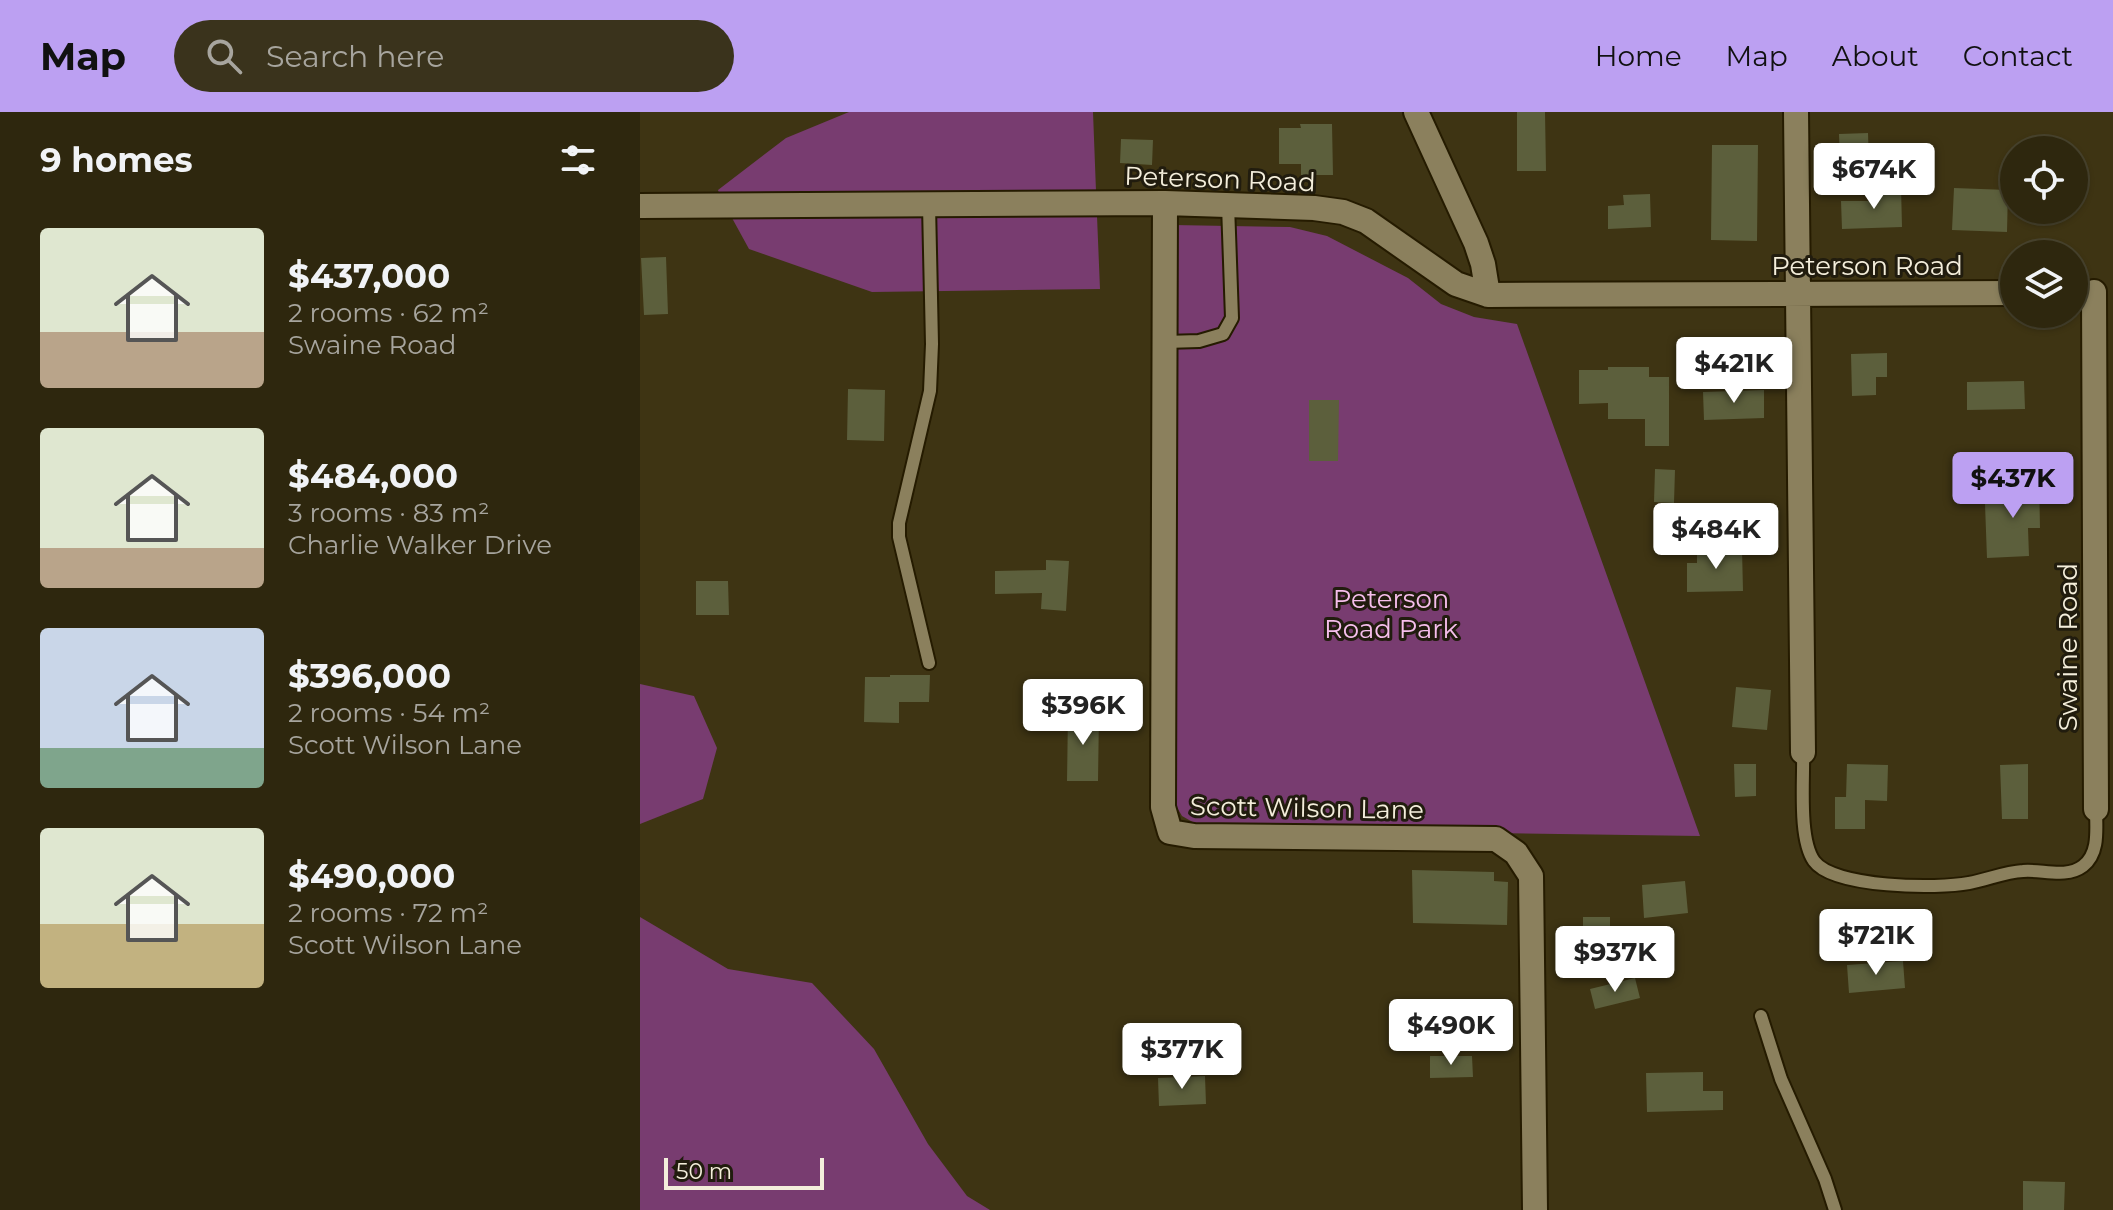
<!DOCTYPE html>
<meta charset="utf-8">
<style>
:root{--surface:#2e270e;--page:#3a331c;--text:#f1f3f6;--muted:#a7a59e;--line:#49442e;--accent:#bca0f2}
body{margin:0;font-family:Montserrat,sans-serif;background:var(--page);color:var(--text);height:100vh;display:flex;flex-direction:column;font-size:30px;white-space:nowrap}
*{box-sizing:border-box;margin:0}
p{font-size:26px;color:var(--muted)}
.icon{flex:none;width:44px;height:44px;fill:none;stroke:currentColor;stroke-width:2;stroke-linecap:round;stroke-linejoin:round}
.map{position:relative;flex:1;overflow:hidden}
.panel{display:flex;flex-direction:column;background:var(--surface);width:640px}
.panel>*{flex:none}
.tools{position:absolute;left:1360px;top:24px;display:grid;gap:16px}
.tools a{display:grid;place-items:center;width:88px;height:88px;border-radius:50%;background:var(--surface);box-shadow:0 2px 6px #0004,0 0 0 2px var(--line);font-size:40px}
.scale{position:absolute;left:24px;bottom:20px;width:160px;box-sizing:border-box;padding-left:8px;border:4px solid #f4eedb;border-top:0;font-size:22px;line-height:28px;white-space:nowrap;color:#f4eedb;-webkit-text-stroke:6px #211c0e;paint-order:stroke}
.price{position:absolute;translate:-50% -68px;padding:0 18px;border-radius:8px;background:#fff;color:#222;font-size:26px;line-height:52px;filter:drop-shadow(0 2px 4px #0008)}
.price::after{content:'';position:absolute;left:50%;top:48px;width:24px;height:18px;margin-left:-12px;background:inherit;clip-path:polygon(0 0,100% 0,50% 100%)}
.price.current{background:var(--accent);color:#111}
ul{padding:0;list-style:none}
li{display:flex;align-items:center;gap:24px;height:200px;padding:0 40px}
li span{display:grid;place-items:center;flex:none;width:224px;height:160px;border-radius:8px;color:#555}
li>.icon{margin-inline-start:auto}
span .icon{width:96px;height:96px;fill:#fffc;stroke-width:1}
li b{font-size:34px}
h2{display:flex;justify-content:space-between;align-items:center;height:96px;padding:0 40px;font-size:34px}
header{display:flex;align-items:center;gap:48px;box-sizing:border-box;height:112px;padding:0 40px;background:var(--accent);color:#111}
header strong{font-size:38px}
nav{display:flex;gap:44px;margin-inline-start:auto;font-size:28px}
.search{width:560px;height:72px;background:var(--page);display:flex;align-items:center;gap:20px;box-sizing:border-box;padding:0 28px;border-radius:44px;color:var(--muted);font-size:30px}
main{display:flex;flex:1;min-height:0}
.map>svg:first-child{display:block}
</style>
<header>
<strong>Map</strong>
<div class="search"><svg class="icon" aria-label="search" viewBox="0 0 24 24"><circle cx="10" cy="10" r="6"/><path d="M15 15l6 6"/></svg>Search here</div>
<nav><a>Home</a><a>Map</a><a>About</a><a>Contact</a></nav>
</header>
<main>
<section class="panel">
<h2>9 homes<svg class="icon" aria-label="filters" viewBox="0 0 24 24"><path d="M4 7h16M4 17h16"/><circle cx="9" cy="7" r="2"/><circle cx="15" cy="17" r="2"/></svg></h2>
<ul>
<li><span style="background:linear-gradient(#dfe7d0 65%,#b9a48a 0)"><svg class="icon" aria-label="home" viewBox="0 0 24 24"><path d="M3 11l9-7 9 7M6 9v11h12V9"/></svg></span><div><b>$437,000</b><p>2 rooms · 62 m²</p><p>Swaine Road</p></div></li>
<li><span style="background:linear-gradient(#dfe7d0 75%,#b9a48a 0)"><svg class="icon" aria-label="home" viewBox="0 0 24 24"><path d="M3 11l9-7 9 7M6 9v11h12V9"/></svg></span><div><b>$484,000</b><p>3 rooms · 83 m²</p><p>Charlie Walker Drive</p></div></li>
<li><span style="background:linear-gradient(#c9d6e8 75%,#7fa58c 0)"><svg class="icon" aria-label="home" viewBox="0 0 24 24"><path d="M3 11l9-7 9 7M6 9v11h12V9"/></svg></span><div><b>$396,000</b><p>2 rooms · 54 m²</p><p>Scott Wilson Lane</p></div></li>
<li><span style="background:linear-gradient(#dfe7d0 60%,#c2b280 0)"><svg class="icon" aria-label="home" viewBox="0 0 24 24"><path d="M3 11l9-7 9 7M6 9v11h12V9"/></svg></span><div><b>$490,000</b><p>2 rooms · 72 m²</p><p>Scott Wilson Lane</p></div></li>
</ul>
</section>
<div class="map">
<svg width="1473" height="1098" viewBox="0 0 1473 1098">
<rect width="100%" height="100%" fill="#3e3413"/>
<path fill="#783c70" d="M 209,0 L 453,0 L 456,79 L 79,81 L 78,78 L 146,26 Z
M 457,104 L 460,177 L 232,180 L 109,137 L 92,106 Z
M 533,113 L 650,115 L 687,124 L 768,166 L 801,192 L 834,205 L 877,212 L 1060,724 L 565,717 L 542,704 L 535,692 Z
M 0,572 L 54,584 L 77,636 L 63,687 L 0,712 Z
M 0,805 L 88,857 L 172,871 L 234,937 L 288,1032 L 327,1084 L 350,1098 L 0,1098 Z"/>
<path fill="#5c5f3c" d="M 877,0 L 905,0 L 906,59 L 877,59 Z
M 660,12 L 692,12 L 693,63 L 661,63 L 661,52 L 639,52 L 639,16 L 661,16 Z
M 1228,21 L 1229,51 L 1200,52 L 1199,22 Z
M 481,27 L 513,28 L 512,53 L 480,51 Z
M 1072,33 L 1118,33 L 1117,129 L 1071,128 Z
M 1239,74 L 1261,74 L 1262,115 L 1202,117 L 1201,89 L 1239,89 Z
M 1314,76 L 1368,78 L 1367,120 L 1312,118 Z
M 1010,82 L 1011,115 L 968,117 L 968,94 L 984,93 L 983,83 Z
M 26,145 L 28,202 L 4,203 L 1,146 Z
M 1247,241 L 1247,265 L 1236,265 L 1236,283 L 1212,284 L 1211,242 Z
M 968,255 L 1009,255 L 1009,265 L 1029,265 L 1029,334 L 1005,334 L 1005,307 L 968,307 L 968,291 L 939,292 L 939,258 L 968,258 Z
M 1384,269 L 1385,297 L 1327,298 L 1327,270 Z
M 208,277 L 245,278 L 244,329 L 207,328 Z
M 1124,278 L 1124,306 L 1064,308 L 1063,280 Z
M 669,288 L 699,288 L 698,349 L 669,349 Z
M 1015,357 L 1035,358 L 1034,391 L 1014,390 Z
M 1370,365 L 1399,365 L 1400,416 L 1388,416 L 1389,444 L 1347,446 L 1345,392 L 1371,391 Z
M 1102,437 L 1103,479 L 1047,480 L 1047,451 L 1057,451 L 1057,438 Z
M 406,448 L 429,449 L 426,499 L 401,497 L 402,481 L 355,482 L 355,459 L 406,458 Z
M 56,469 L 88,469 L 89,503 L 56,503 Z
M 250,563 L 290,563 L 289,590 L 259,590 L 259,611 L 224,610 L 225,565 L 250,565 Z
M 1096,575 L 1131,578 L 1127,618 L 1092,615 Z
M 428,601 L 459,601 L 458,669 L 427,669 Z
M 1094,652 L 1116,652 L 1116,684 L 1095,685 Z
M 1207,652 L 1248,653 L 1247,689 L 1225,688 L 1225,717 L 1195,717 L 1195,685 L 1206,685 Z
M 1388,652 L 1388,707 L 1362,707 L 1360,653 Z
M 772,758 L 854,760 L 854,769 L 868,770 L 867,813 L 773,811 Z
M 1045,769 L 1048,801 L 1004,806 L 1002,773 Z
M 943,805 L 970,805 L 970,815 L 1007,815 L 1007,833 L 943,833 Z
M 1263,849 L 1265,876 L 1209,881 L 1207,853 Z
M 995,866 L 1000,886 L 955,897 L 950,877 Z
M 790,944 L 832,944 L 833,965 L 790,966 Z
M 1063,960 L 1063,979 L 1083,979 L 1083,998 L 1007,1000 L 1006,961 Z
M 565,964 L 566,992 L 519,994 L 518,966 Z
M 1383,1069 L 1425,1070 L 1424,1098 L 1383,1098 Z"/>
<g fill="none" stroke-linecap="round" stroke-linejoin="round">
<g stroke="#251b00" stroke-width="16">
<path id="service" d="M 289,93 L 292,232 L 290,279 L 259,411 L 259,425 L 289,551
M 525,230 L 559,229 L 583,222 L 592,206 L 588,93
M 1163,640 C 1164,668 1158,726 1174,749 C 1193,776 1298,777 1329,771 C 1347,768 1364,760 1383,759 C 1401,757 1426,767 1443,754 C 1460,741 1456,716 1456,697
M 1121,904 L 1141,967 L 1185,1067 L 1195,1098"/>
</g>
<g stroke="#251b00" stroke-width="28">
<path id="minor" d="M 776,0 L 836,131 L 843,152 L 848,183
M 1156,0 L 1163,640
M 525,91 L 523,695 L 530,720 L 554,724 L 856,727 L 876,741 L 891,764 L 895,1098
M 0,94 L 525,91 L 674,96 L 703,100 L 726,109 L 816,172 L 848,183 L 1374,181
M 1454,180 L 1456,697"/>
</g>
<use href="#service" stroke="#8b805d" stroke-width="12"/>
<use href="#minor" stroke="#8b805d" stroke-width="24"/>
</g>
<g text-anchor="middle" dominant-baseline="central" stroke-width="6" stroke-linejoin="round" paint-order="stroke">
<g font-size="26" fill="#f4eedb" stroke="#211c0e">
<text transform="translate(580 67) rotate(2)">Peterson Road</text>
<text x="1227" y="154">Peterson Road</text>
<text transform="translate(1428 535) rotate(-90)">Swaine Road</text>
<text transform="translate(667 696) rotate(1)">Scott Wilson Lane</text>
</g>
<g font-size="26" fill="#f6beec" stroke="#211c0e">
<text x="751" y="487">Peterson<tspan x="751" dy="30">Road Park</tspan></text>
</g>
</g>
</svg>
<div class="tools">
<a><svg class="icon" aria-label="locate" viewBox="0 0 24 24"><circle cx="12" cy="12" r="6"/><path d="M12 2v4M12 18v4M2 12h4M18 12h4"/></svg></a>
<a><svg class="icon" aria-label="layers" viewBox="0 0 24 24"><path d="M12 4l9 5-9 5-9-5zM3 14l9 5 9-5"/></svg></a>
</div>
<div class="scale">50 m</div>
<b class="price" style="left:1234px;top:99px">$674K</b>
<b class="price" style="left:1094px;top:293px">$421K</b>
<b class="price current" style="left:1373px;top:408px">$437K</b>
<b class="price" style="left:1076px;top:459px">$484K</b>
<b class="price" style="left:443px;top:635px">$396K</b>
<b class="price" style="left:1236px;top:865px">$721K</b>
<b class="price" style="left:975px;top:882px">$937K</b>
<b class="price" style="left:811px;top:955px">$490K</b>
<b class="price" style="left:542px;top:979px">$377K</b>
</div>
</main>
